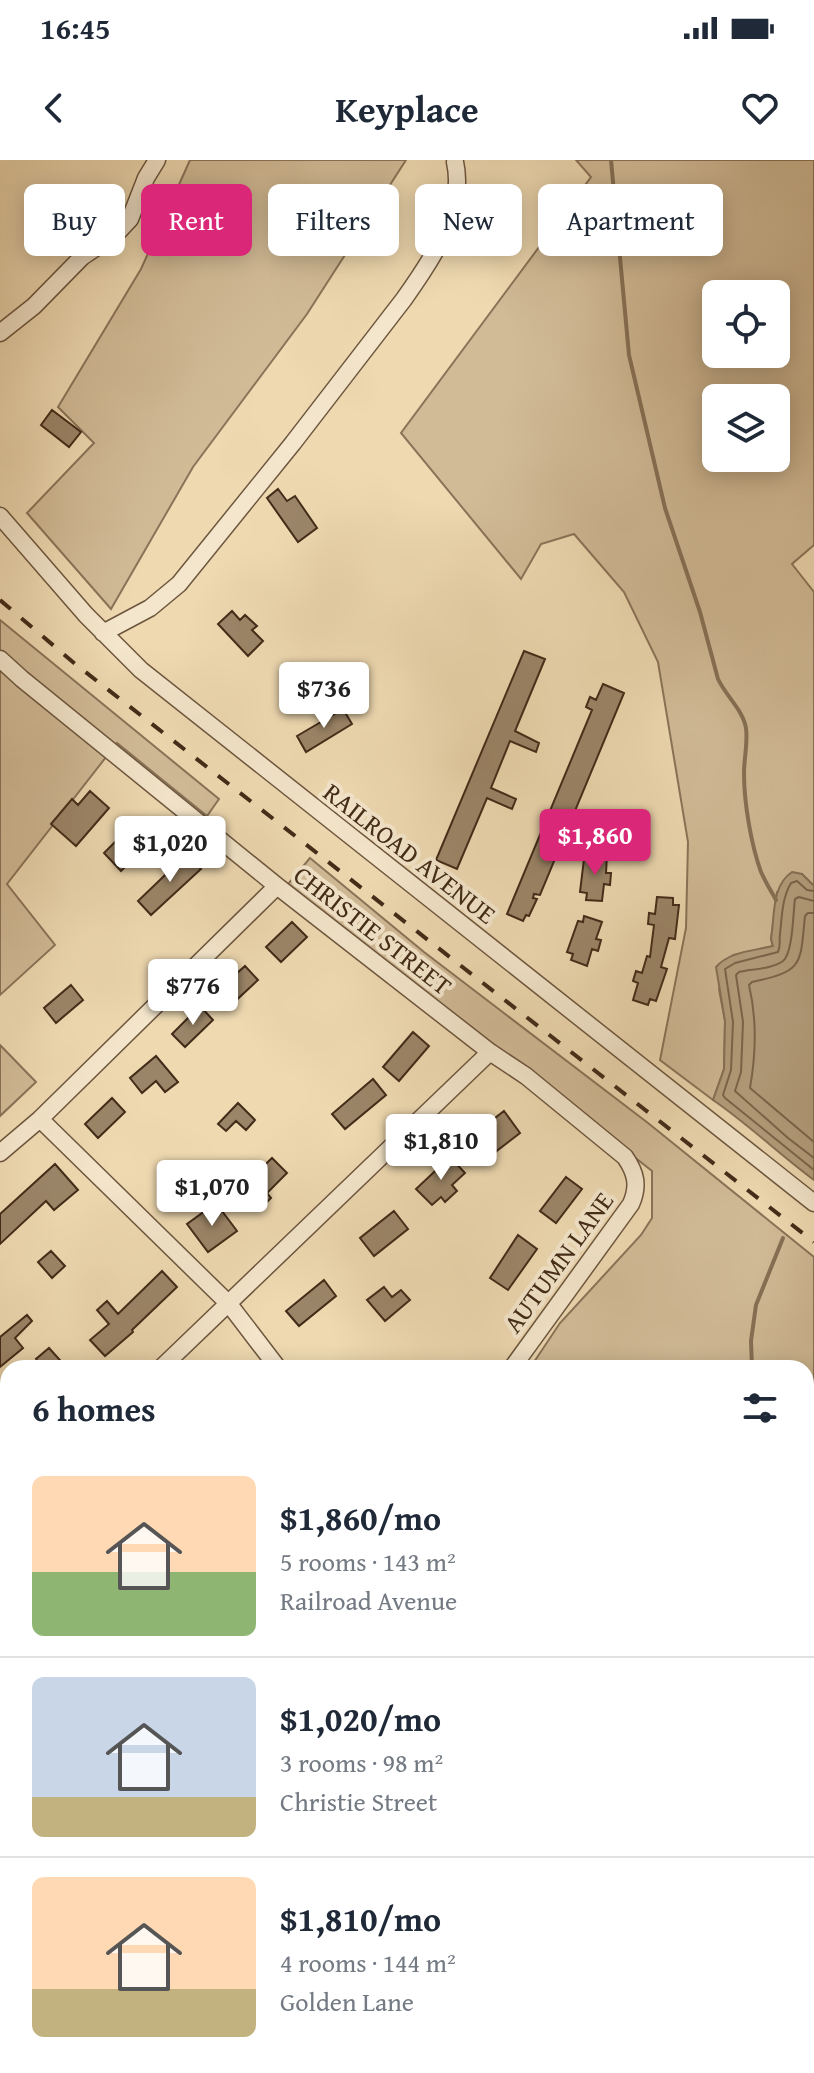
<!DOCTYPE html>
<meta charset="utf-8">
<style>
:root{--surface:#fff;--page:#f6f6f7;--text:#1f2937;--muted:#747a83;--line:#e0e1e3;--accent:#db2777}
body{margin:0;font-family:"Gentium Book Plus",serif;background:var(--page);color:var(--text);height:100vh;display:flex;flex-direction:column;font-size:30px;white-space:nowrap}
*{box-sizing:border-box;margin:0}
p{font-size:26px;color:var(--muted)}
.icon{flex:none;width:44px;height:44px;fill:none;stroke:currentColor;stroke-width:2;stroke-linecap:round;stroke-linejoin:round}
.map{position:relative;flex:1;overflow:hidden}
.drawer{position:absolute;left:0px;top:1200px;width:814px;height:714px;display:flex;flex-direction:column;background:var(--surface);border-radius:24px 24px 0 0;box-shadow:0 4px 20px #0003}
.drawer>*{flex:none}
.banner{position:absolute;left:24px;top:24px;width:766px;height:72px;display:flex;gap:16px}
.fabs{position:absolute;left:702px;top:120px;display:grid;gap:16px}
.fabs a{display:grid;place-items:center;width:88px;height:88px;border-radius:12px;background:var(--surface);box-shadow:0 4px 20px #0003;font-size:40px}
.price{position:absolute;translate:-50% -68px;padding:0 18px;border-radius:8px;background:#fff;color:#222;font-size:26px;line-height:52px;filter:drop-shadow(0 2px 4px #0008)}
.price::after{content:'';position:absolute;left:50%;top:48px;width:24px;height:18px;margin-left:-12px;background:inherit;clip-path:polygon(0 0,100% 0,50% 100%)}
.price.active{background:var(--accent);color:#fff}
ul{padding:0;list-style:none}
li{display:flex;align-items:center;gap:24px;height:200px;padding:0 32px}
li+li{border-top:2px solid var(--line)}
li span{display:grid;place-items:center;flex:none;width:224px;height:160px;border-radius:12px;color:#555}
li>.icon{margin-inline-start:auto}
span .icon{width:96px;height:96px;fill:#fffc;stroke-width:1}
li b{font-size:34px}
h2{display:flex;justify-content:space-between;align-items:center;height:96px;padding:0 32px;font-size:34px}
.pill{padding:0 28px;border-radius:12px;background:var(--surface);box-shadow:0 4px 20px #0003;font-size:28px;line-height:72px}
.pill.active{background:var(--accent);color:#fff}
.status{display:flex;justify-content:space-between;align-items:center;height:56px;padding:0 40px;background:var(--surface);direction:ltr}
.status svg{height:22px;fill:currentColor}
header{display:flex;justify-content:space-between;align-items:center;height:104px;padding:0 32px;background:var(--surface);font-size:36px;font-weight:700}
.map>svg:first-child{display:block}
</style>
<div class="status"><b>16:45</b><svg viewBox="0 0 49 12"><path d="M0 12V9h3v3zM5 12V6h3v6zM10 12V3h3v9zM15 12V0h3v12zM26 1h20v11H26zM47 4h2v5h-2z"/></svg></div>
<header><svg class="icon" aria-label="back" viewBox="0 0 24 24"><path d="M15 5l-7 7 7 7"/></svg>Keyplace<svg class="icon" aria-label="heart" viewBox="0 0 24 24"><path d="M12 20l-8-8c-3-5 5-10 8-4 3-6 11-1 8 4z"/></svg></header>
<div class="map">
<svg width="814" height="1913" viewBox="0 0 814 1913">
<rect width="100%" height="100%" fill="#eed9b1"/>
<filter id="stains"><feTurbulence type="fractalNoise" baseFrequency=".0025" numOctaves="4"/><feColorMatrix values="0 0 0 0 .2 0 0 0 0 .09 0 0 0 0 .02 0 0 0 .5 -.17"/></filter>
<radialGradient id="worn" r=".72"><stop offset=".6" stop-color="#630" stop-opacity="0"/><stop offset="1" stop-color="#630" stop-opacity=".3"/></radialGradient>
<path fill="#d1bb97" stroke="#8a7358" stroke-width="2" fill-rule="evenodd" d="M 190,0 L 406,0 L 307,154 L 193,307 L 111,449 L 27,353 L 94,283 L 58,247 L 141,109 Z
M 576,0 L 814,0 L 814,385 L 792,404 L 814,432 L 814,726 L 802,714 L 777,732 L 771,779 L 773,786 L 733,795 L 719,829 L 725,861 L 724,909 L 713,940 L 660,900 L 686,768 L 688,682 L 658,502 L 624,432 L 574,374 L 541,384 L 521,419 L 401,273 L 591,17 ZM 716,134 L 776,134 L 776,194 L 716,194 ZM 716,238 L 776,238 L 776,298 L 716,298 Z
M 0,460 L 219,639 L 207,656 L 117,583 L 7,724 L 55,785 L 0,835 Z
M 310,698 L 424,792 L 648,963 L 814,1097 L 814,1703 L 806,1712 L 806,1208 L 530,1208 L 560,1163 L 641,1075 L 652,1058 L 652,1011 L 288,724 Z
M 0,885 L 36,922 L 0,956 Z
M 8,1847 L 8,1906 L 244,1906 L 249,1913 L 0,1913 L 0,1852 Z"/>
<path fill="#b49e7d" stroke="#867055" stroke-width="2" d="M 792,712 L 802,714 L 814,726 L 814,1020 C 779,994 748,964 713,940 L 724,909 L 725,861 L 716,807 C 730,791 754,791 773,786 L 771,779 C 775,756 771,726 792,712 Z"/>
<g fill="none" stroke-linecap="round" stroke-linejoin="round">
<path stroke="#7b644a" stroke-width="2" d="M 814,731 L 807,730 L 797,721 L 791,723 C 782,738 782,756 780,774 C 779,781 781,785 778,792 L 735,803 L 725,809 L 733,862 L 731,910 L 723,935 L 725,938 L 814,1010
M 814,741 L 799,737 L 795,739 C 793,753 793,793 783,801 C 772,809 752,809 739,812 L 736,815 L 743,862 L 741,912 L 735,931 L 788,978 L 814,998
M 814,753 L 808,753 L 805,756 C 800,805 804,811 752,822 L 749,825 C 757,859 756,894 750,928 L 814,982"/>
<path stroke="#867055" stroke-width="4" d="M 611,0 L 629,195 L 665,348 L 700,452 L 718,519 C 726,536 743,550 746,568 C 748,583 744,598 744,613 C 744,643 751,684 761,712 C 765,721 771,731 776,740
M 752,1208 L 751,1181 L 756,1145 L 783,1078
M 279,1913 L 285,1906"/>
</g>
<path fill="#9b8568" stroke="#422b18" stroke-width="2" d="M 52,250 L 81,272 L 69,287 L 41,265 Z
M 278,329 L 287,341 L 295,336 L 317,368 L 298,382 L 267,338 Z
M 232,451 L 240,460 L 245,455 L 257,466 L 252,470 L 263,481 L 248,496 L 218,464 Z
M 524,491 L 545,499 L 515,571 L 539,583 L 536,592 L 510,581 L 491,628 L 516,639 L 512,649 L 487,638 L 457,709 L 436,700 Z
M 603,524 L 624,533 L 540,735 L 534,734 L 533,738 L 537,739 L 529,756 L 526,755 L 523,761 L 507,754 L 592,550 L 586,547 L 590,537 L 596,540 Z
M 343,549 L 352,564 L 306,592 L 297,576 Z
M 90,631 L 109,648 L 76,686 L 51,664 L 72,639 L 78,645 Z
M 118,679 L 135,697 L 121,711 L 104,693 Z
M 187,694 L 201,709 L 151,755 L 138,741 Z
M 591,694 L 607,695 L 606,713 L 611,713 L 610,725 L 604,724 L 602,741 L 586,740 L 587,733 L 580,732 L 584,699 L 590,700 Z
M 657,737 L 673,738 L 673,745 L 679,745 L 675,779 L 669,778 L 661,807 L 667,809 L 656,841 L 650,839 L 648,845 L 633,840 L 638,823 L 633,821 L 636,811 L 642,813 L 647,796 L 650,797 L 654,765 L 648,764 L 649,753 L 655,754 Z
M 584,756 L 602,762 L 596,779 L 601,780 L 598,791 L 592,789 L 587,806 L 571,800 L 573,794 L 567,792 L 578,761 L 583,762 Z
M 292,762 L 307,777 L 281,802 L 266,787 Z
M 245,806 L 258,820 L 230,846 L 217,831 Z
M 71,825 L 83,840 L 56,863 L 44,848 Z
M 200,846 L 213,860 L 185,887 L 172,874 Z
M 413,872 L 429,886 L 399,921 L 383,907 Z
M 156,896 L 178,922 L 165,932 L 156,921 L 142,933 L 130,918 Z
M 373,919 L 386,935 L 345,969 L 332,954 Z
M 112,938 L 125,952 L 98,978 L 85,964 Z
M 238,943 L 255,960 L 246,970 L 236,961 L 226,971 L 218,964 Z
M 504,951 L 520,973 L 494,993 L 491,989 L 481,996 L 468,979 Z
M 450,997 L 465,1013 L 452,1025 L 457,1031 L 445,1042 L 441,1037 L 432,1045 L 416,1029 Z
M 272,998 L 287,1013 L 267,1033 L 271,1038 L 262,1047 L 258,1043 L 251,1049 L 235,1033 Z
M 55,1004 L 78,1030 L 54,1050 L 46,1041 L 0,1084 L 0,1054 Z
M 566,1017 L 582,1029 L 556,1063 L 540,1051 Z
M 216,1043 L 237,1071 L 208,1092 L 187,1064 Z
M 394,1051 L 408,1069 L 374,1096 L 360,1078 Z
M 518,1075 L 537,1089 L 508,1130 L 490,1118 Z
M 51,1091 L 65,1106 L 52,1118 L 38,1102 Z
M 162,1111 L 177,1127 L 132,1170 L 133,1172 L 105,1196 L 90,1180 L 109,1164 L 97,1150 L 107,1141 L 118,1154 Z
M 324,1120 L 336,1136 L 299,1166 L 286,1151 Z
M 384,1127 L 392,1137 L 401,1130 L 410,1140 L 385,1161 L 367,1140 Z
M 27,1155 L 32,1161 L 15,1178 L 23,1188 L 0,1207 L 0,1177 Z
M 49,1188 L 67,1208 L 43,1208 L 36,1199 Z"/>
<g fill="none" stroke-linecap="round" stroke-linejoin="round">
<g stroke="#6d563e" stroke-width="19">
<path id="minor" d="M 0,173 L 34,146 L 82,97 L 116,74 L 130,59 L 146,18 L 157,0
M 0,356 L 86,455 L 141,510 L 814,1043
M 103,473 L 150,448 L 179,424 L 293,283 L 404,139 C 431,101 466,51 455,2
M 0,499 L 22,519 L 277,726 L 490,892 L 526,916 L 625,997 C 636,1013 639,1026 631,1044 L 512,1208
M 40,959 L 229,1144 L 278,1208
M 0,993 L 40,959 L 277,726
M 161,1208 L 490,892
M 0,1360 L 8,1352
M 0,1531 L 8,1540
M 806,1817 L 814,1824
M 417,1906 L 423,1913"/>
</g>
<g stroke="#422b18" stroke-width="23">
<path id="major" d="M 806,1796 L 814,1789
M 666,1913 L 674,1906"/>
</g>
<use href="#minor" stroke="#f4e6cc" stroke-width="16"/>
<use href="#major" stroke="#eed9b1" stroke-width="20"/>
<path stroke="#422b18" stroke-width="4" stroke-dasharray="14 14" stroke-linecap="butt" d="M 0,440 L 74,503 L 814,1082"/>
</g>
<g text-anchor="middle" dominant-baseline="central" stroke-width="8" stroke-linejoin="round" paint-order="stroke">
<g font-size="26" fill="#422b18" stroke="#f4e6cc">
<text transform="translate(410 693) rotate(38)">RAILROAD AVENUE</text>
<text transform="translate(373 770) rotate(38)">CHRISTIE STREET</text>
<text transform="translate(558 1102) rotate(-54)">AUTUMN LANE</text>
</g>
</g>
<rect width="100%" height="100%" filter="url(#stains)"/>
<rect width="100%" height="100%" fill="url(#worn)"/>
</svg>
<div class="fabs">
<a><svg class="icon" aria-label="locate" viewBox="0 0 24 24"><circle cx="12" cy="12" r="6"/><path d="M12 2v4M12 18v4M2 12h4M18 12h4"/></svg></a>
<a><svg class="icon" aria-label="layers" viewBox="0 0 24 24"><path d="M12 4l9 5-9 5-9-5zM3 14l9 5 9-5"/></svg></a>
</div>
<b class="price" style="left:324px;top:570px">$736</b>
<b class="price active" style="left:595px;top:717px">$1,860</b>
<b class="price" style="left:170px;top:724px">$1,020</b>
<b class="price" style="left:193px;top:867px">$776</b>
<b class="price" style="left:441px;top:1022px">$1,810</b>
<b class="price" style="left:212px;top:1068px">$1,070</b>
<div class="banner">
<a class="pill">Buy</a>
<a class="pill active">Rent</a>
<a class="pill">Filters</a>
<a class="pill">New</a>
<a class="pill">Apartment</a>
</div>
<section class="drawer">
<h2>6 homes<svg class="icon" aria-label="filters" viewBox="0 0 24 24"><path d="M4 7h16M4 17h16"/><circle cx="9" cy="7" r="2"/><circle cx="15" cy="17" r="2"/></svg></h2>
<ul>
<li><span style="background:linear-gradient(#ffd9b3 60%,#8fb573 0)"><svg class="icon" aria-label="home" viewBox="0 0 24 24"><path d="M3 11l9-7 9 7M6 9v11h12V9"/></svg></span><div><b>$1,860/mo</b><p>5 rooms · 143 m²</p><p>Railroad Avenue</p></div></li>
<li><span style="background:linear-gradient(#c9d6e8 75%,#c2b280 0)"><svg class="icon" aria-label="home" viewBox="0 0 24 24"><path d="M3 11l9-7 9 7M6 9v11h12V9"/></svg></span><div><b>$1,020/mo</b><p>3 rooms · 98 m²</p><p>Christie Street</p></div></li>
<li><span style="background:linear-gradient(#ffd9b3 70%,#c2b280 0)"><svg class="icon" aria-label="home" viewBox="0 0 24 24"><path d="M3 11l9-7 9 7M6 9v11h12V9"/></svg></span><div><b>$1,810/mo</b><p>4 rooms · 144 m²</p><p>Golden Lane</p></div></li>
</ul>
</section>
</div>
